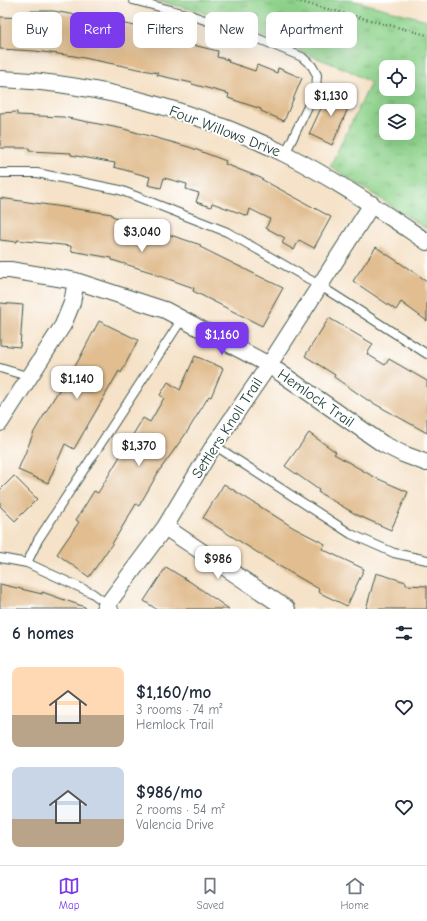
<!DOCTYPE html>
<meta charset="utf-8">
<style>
:root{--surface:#fff;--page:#f2f2f3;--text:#1f2937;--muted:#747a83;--line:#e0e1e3;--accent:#7c3aed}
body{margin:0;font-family:"Comic Neue",sans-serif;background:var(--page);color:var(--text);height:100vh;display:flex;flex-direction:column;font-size:15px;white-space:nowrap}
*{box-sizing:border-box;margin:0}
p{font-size:13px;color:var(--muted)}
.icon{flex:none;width:22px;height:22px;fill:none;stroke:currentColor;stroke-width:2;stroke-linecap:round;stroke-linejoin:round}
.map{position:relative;height:609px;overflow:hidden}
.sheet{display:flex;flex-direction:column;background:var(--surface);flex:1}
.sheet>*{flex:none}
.top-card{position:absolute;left:12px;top:12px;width:403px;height:36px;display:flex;gap:8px}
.buttons{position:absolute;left:379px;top:60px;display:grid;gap:8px}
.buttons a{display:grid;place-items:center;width:36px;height:36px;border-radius:8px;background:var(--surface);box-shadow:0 4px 16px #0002;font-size:20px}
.price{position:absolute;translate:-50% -34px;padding:0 9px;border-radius:8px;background:#fff;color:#222;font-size:13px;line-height:26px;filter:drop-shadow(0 1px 2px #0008)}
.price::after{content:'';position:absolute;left:50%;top:24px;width:12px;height:9px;margin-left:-6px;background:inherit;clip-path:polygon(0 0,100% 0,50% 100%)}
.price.active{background:var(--accent);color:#fff}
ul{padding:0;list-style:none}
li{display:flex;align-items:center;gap:12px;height:100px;padding:0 12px}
li span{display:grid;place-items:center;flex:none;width:112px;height:80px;border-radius:8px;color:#555}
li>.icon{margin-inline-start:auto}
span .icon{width:48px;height:48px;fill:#fffc;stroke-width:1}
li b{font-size:17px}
h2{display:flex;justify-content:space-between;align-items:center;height:48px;padding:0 12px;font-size:17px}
.tag{padding:0 14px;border-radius:8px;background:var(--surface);box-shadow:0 4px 16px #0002;font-size:14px;line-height:36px}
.tag.active{background:var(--accent);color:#fff}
.tabs{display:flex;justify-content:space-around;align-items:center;height:56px;border-top:1px solid var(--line);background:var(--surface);font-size:11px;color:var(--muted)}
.tabs a{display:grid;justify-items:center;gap:2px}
.tabs .active{color:var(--accent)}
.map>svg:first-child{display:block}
</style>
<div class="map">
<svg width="427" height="609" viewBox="0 0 427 609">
<defs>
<pattern id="park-tufts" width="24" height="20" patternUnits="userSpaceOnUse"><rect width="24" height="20" fill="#8fd38c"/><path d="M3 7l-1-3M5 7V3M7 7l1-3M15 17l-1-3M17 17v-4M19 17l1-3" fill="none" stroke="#74ac73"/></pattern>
</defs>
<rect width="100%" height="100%" fill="#fff"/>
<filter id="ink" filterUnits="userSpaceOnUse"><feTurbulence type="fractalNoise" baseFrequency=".025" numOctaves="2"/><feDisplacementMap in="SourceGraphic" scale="8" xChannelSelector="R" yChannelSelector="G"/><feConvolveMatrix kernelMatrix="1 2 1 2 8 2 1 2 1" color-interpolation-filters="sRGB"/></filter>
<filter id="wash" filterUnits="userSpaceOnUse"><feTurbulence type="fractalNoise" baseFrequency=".012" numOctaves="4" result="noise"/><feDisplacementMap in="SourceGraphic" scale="16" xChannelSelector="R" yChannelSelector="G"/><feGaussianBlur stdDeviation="0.9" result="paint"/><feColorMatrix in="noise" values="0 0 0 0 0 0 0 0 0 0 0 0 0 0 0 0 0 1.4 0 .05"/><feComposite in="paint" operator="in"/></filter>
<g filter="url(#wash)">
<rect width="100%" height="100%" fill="#f5e2c8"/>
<path fill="url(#park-tufts)" stroke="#578860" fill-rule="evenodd" d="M 154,0 L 351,0 L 427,20 L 427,229 L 330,166 L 371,83 L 350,71 L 199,11 ZM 386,67 L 408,67 L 408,89 L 386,89 ZM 386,111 L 408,111 L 408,133 L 386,133 Z"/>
<g id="blocks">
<path fill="#e1bd90" d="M 28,11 L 53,11 L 105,20 L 106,15 L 121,18 L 120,23 L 166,32 L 168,27 L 180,29 L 178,38 L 194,41 L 193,45 L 218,51 L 217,57 L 229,60 L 228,62 L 255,71 L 257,65 L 277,73 L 278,68 L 302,78 L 284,121 L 261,111 L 261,109 L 228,98 L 229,94 L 192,84 L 192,83 L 157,75 L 158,73 L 74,56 L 35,51 L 0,49 L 0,17 L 28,18 Z
M 330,89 L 352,99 L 332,145 L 309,134 Z
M 17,112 L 17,115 L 63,117 L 124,129 L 189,147 L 226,161 L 225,164 L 261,178 L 261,179 L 331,217 L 314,248 L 299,240 L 294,250 L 282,243 L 285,238 L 266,228 L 270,219 L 250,209 L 248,216 L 212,203 L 211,207 L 196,202 L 199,193 L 186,189 L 187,184 L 164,178 L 161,188 L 148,185 L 150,177 L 114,167 L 115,163 L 71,155 L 71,153 L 29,151 L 29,148 L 0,148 L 0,113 Z
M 0,198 L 112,214 L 112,216 L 201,245 L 200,247 L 283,288 L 262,326 L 193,291 L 194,288 L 154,274 L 154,273 L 112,260 L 112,258 L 71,251 L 71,246 L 17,240 L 17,242 L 0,240 Z
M 376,247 L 427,281 L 427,321 L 401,302 L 396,310 L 353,281 Z
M 0,303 L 23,305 L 20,347 L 0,345 Z
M 329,318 L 373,344 L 367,354 L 385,365 L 389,359 L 427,381 L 427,433 L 366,399 L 334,377 L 335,375 L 305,356 Z
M 99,321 L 138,340 L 121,373 L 119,371 L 74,449 L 65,444 L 48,483 L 18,470 L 34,432 L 54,398 L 77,363 Z
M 195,356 L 223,368 L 211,397 L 209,396 L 187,432 L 159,471 L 139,506 L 136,504 L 112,544 L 89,577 L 57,554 L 79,522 L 76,520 L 94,491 L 98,493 L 143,418 L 150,422 L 164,398 L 160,395 L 168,382 L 180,390 Z
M 309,433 L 336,452 L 334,454 L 374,477 L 408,492 L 391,530 L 357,515 L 318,492 L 319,490 L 285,466 Z
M 14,476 L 37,499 L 15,521 L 0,506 L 0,490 Z
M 224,484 L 294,528 L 325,544 L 322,549 L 364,569 L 347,606 L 318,592 L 319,589 L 274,563 L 203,518 Z
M 166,567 L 192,583 L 229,609 L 156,609 L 144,601 Z
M 376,573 L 406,582 L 406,585 L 427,586 L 427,609 L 366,609 Z
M 0,584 L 42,594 L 42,592 L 85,607 L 85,609 L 0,609 Z"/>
</g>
</g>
<g filter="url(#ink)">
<use href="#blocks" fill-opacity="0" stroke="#3f564a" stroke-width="1"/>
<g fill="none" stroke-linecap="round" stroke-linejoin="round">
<g stroke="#3f564a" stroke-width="10">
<path id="service" d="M 133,0 L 190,15 L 252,36 L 302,57 L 312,66 L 317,75 L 316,90 L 285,154
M 0,173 L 37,173 L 120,190 L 227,232 L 319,285 L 427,354
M 0,368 L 30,377
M 214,445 L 351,534 L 394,553 L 427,560
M 0,558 L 27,563 L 92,593 L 114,609
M 27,563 L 38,540 L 182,319"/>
</g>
<g stroke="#3f564a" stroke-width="18">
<path id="minor" d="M 0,79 C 98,83 198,111 285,154 C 335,179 381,211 427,242
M 0,270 L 10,270 L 76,281 L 165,310 L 269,365 L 383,444 L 403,454 L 427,463
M 0,423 L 63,325 L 72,303 L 76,281
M 165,527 L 287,609
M 104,609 L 165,527 L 214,445 L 269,365 L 372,204"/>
</g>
<path stroke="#3f564a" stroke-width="2.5" stroke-dasharray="1 3" stroke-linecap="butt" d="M 293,0 L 427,35"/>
<use href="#service" stroke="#fff" stroke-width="8"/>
<use href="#minor" stroke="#fff" stroke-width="16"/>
</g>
</g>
<g text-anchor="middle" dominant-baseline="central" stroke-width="4" stroke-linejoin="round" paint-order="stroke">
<g font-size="15" fill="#1f3d34" stroke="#fff">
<text transform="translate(225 131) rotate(21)">Four Willows Drive</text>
<text transform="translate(316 398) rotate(35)">Hemlock Trail</text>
<text transform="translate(227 428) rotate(-57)">Settlers Knoll Trail</text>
</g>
</g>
</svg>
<div class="buttons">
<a><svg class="icon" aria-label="locate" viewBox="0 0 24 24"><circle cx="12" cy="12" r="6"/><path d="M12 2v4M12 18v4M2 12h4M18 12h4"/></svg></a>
<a><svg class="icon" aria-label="layers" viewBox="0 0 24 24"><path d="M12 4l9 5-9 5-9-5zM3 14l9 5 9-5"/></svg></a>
</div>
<b class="price" style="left:331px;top:117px">$1,130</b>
<b class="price" style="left:142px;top:253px">$3,040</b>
<b class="price active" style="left:222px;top:356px">$1,160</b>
<b class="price" style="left:77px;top:400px">$1,140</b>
<b class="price" style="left:139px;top:467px">$1,370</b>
<b class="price" style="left:218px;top:580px">$986</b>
<div class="top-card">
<a class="tag">Buy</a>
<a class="tag active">Rent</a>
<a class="tag">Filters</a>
<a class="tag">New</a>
<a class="tag">Apartment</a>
</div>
</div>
<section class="sheet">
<h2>6 homes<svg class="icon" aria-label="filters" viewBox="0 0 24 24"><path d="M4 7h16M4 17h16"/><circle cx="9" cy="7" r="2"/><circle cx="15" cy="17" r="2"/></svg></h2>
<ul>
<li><span style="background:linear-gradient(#ffd9b3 60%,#b9a48a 0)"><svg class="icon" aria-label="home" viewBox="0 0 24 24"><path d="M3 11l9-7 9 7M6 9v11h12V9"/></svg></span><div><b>$1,160/mo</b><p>3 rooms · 74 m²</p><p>Hemlock Trail</p></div><svg class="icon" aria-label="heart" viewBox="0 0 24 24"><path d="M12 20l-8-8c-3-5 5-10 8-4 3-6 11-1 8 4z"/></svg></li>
<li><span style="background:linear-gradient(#c9d6e8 65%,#b9a48a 0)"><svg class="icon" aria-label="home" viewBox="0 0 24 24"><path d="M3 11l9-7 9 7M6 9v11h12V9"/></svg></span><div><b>$986/mo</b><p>2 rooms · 54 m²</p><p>Valencia Drive</p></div><svg class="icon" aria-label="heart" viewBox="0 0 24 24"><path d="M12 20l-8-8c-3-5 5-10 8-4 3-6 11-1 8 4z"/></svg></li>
</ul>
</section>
<nav class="tabs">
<a class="active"><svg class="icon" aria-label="map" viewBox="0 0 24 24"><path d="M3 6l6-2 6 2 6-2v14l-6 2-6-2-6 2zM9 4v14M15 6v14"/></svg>Map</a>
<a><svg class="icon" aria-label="saved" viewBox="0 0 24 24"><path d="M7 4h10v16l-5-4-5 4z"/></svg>Saved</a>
<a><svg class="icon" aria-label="home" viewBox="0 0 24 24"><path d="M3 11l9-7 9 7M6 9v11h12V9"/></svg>Home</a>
</nav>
